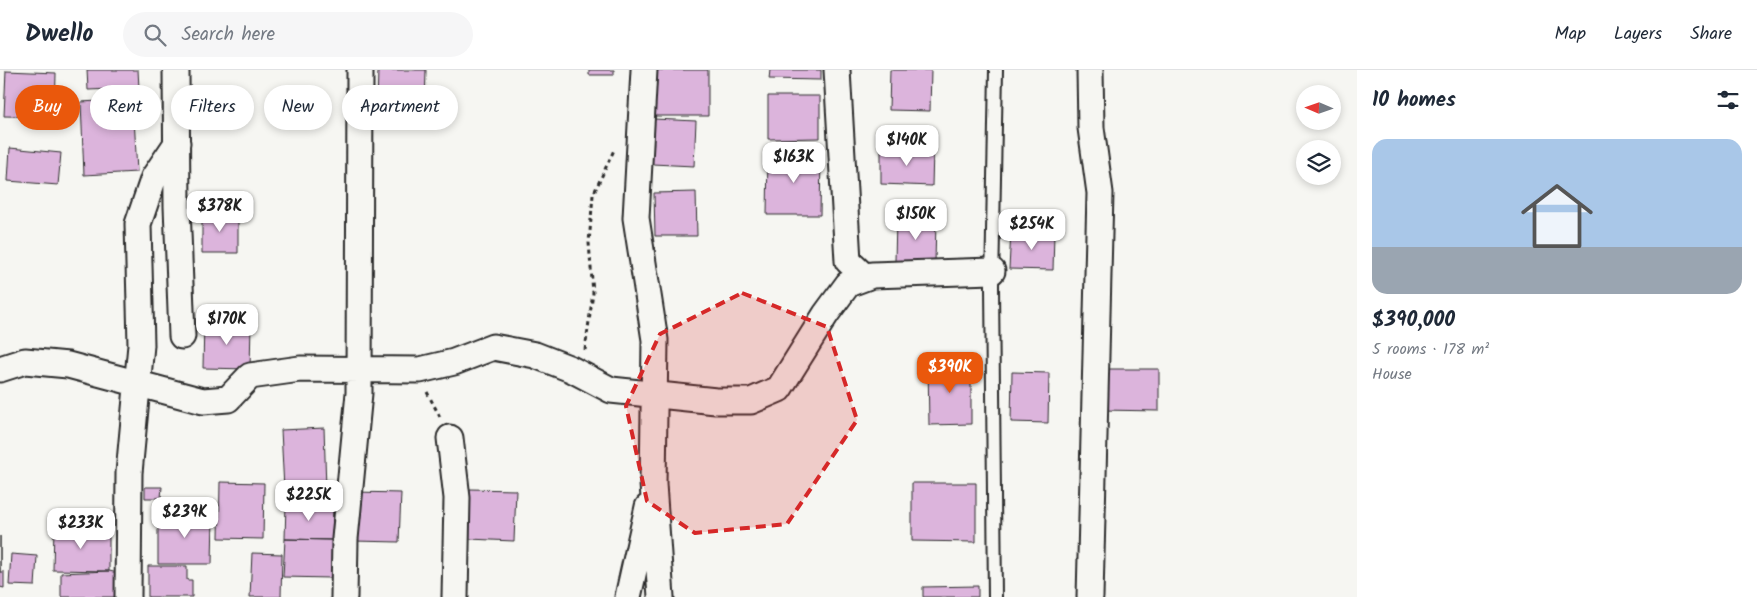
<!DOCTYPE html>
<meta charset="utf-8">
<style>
:root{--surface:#fff;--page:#f6f6f7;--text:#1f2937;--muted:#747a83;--line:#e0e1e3;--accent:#ea580c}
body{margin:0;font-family:Kalam,sans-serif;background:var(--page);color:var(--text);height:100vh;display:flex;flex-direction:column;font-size:19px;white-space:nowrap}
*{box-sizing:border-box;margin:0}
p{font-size:16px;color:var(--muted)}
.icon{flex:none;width:28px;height:28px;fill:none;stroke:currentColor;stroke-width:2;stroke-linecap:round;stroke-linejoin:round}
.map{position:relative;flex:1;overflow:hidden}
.details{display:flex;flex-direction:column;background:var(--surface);width:400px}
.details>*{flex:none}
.hud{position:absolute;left:15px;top:15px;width:475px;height:45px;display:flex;gap:10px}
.needle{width:32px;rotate:272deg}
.buttons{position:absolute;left:1296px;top:15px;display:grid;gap:10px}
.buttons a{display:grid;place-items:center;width:45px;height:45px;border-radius:50%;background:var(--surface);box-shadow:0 2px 8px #0003;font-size:25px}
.price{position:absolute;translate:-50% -42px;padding:0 11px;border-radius:10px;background:#fff;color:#222;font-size:16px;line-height:32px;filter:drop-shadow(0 1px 2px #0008)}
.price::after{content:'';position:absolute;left:50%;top:30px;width:15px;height:11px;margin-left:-8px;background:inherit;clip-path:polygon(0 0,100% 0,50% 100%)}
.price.selected{background:var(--accent);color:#fff}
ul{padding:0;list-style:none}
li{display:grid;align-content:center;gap:10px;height:265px;padding:0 15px}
li span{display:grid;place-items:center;height:155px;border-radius:15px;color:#555}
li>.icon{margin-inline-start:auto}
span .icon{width:90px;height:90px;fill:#fffc;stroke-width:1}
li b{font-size:21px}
h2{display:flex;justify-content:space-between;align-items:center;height:60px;padding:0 15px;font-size:21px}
.tag{padding:0 18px;border-radius:22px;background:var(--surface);box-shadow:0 2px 8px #0003;font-size:18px;line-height:45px}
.tag.selected{background:var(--accent);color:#fff}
header{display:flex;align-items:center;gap:30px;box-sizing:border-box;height:70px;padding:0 25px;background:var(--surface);border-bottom:1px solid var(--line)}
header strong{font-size:24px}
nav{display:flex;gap:28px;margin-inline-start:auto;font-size:18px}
.search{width:350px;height:45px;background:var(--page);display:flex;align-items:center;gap:12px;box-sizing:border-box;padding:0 18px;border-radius:28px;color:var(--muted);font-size:19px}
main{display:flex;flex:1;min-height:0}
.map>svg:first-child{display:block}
</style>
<header>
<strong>Dwello</strong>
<div class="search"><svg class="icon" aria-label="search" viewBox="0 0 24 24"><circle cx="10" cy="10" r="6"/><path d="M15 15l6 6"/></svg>Search here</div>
<nav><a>Map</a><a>Layers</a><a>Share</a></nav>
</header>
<main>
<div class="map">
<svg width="1357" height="527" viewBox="0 0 1357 527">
<rect width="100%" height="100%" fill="#f6f6f2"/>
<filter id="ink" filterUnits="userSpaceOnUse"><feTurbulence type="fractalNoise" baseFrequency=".02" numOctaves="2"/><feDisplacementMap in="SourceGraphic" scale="10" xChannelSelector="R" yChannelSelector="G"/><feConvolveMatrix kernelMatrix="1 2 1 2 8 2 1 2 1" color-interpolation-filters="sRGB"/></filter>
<g filter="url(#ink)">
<path fill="#dcb4dc" stroke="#2b2b2b" d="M 87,0 L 138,0 L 139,18 L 88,20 Z
M 378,0 L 426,0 L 425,37 L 377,36 Z
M 589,0 L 614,0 L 614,5 L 589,5 Z
M 655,0 L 708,0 L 708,46 L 654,46 Z
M 770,0 L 821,0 L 821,10 L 769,9 Z
M 890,0 L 931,0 L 930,41 L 889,40 Z
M 6,1 L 56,3 L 55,47 L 4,46 Z
M 768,26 L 820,26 L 820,68 L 768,69 Z
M 133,29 L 137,102 L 84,105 L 81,32 Z
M 654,49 L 696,51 L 694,96 L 652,94 Z
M 10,78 L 61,83 L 58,115 L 8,111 Z
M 881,79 L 933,80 L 932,116 L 881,114 Z
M 768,84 L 821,84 L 820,145 L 767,145 Z
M 696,122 L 697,166 L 655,166 L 654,123 Z
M 202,143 L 238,143 L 238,183 L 202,183 Z
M 896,150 L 936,151 L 935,192 L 895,191 Z
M 1011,161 L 1054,163 L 1053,200 L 1009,199 Z
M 204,252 L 251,253 L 250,299 L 203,298 Z
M 971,293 L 971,354 L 929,355 L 928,294 Z
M 1102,299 L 1159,299 L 1159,341 L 1102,340 Z
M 1012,302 L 1049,303 L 1048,353 L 1011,352 Z
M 324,358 L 326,418 L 284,419 L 281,360 Z
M 220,412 L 264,413 L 263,469 L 219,468 Z
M 912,413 L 976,413 L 976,472 L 912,471 Z
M 145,417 L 162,417 L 161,428 L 145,428 Z
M 470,419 L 516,420 L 514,471 L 469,469 Z
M 355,422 L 401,423 L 399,472 L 354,471 Z
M 286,434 L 333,435 L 332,470 L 285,469 Z
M 158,445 L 213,445 L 212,494 L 158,494 Z
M 54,458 L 109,459 L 109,501 L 53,500 Z
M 0,466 L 0,502 L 4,502 L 4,518 L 0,517 Z
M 285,469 L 332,470 L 331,508 L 283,507 Z
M 252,483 L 282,484 L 281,527 L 250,527 Z
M 11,484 L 37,486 L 35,516 L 9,515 Z
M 148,496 L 187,496 L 187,510 L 192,510 L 192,527 L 148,527 Z
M 109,501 L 118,503 L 118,527 L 61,527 L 61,503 Z
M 978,516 L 978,527 L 923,527 L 923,517 Z"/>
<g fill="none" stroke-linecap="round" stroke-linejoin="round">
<g stroke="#2b2b2b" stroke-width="16">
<path id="lane" d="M 995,527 L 992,216 L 996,0"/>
</g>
<g stroke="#2b2b2b" stroke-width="29">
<path id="street" d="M 176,0 L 177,136 L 182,266
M 644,0 L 636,148 L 655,270 L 653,414 L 661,527
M 837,0 L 848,191 L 865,207
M 0,299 L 25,291 L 68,295 L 203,331 L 228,329 L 250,306 L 300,299 L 420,300 L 454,292 L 493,277 L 535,285 L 571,299 L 611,320 L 716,331 L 751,331 L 779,319 L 826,244 L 848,214 L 872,205 L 992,201
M 450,368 L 457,428 L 455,527
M 128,527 L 129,403 L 141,275 L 138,154 L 154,107 L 177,73
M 344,527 L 345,469 L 359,323 L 360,0
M 628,527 L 648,437
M 1090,527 L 1100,123 L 1091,58 L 1090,0"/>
</g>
<path stroke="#2b2b2b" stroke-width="3" stroke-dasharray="4 4" stroke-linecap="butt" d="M 585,280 L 593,223 L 589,173 L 593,125 L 614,80
M 427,322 L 440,347"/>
<use href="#lane" stroke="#f6f6f2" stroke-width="12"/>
<use href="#street" stroke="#f6f6f2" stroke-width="25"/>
</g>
</g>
<path fill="#d62828" fill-opacity="0.2" stroke="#d62828" stroke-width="4" stroke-dasharray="10 6" stroke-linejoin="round" d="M 742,223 L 827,257 L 857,350 L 787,454 L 695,463 L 647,431 L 626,336 L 660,264 Z"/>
</svg>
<div class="buttons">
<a><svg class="needle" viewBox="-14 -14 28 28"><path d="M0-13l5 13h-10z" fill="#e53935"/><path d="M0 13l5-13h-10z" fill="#747a83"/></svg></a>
<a><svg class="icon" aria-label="layers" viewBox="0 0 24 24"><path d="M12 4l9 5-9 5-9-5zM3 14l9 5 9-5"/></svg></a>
</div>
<b class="price" style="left:907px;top:97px">$140K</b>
<b class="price" style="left:794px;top:114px">$163K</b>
<b class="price" style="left:220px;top:163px">$378K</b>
<b class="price" style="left:916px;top:171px">$150K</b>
<b class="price" style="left:1032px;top:181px">$254K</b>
<b class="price" style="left:227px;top:276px">$170K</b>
<b class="price selected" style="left:950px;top:324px">$390K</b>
<b class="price" style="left:309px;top:452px">$225K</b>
<b class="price" style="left:185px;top:469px">$239K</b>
<b class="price" style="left:81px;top:480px">$233K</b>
<div class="hud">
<a class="tag selected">Buy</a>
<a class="tag">Rent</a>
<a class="tag">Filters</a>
<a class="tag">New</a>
<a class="tag">Apartment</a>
</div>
</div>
<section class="details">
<h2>10 homes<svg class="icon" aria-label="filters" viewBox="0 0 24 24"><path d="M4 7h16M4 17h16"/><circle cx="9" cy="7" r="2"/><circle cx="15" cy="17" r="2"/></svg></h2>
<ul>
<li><span style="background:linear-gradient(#a9c7e8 70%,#9aa5b1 0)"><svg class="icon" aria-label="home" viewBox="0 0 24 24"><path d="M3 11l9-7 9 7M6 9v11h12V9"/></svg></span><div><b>$390,000</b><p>5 rooms · 178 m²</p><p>House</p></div></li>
</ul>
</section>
</main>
